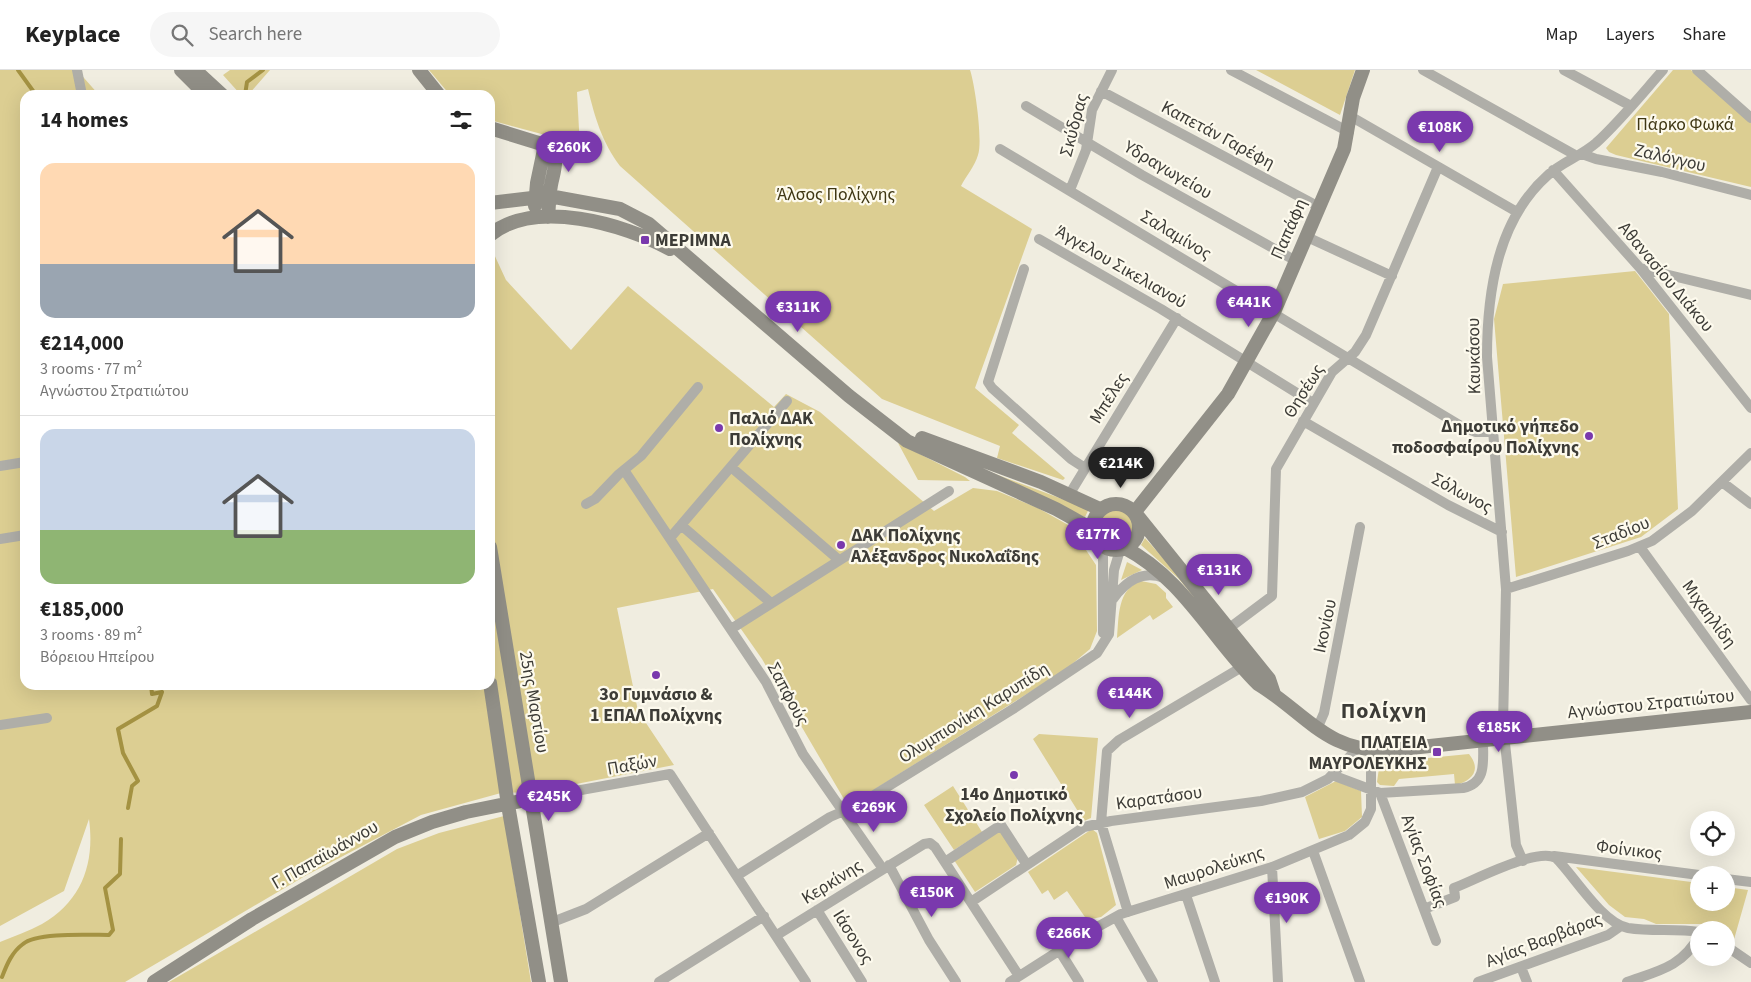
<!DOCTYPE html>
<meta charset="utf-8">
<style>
:root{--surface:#fff;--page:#f6f6f6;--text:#222;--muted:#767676;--line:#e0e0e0;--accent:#7a39ad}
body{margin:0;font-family:"Source Sans 3",sans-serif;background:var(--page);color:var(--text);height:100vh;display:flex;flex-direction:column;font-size:19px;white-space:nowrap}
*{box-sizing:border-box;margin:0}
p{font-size:16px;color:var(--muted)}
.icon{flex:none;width:28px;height:28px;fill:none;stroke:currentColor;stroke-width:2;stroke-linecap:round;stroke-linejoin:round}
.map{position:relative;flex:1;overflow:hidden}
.details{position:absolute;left:20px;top:20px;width:475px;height:600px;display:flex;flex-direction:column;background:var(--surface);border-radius:15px;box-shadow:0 5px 20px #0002}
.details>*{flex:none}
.controls{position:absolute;left:1690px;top:741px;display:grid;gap:10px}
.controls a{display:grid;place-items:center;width:45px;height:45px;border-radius:50%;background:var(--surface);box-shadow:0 5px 20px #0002;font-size:25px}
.price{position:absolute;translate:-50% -42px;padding:0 11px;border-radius:18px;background:var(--accent);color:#fff;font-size:16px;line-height:32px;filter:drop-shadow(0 1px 2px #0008)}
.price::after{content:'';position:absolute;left:50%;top:30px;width:15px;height:11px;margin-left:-8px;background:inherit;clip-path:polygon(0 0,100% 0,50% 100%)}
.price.current{background:#222;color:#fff}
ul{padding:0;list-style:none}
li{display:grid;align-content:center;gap:10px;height:265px;padding:0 20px}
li+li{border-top:1px solid var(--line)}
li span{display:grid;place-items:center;height:155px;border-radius:15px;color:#555}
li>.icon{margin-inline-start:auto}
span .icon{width:90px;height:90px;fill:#fffc;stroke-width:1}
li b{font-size:21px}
h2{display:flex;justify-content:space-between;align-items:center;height:60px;padding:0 20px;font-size:21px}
header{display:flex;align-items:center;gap:30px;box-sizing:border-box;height:70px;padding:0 25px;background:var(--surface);border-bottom:1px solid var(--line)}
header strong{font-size:24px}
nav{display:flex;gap:28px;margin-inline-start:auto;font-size:18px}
.search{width:350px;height:45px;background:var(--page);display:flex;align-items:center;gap:12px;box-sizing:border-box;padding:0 18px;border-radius:28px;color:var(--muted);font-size:19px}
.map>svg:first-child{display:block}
</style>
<header>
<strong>Keyplace</strong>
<div class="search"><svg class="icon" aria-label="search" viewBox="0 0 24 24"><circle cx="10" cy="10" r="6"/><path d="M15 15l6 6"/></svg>Search here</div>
<nav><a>Map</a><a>Layers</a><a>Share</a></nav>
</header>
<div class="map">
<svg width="1751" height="912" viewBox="0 0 1751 912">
<rect width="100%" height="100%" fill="#f0ede0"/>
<path fill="#dcce92" d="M 0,0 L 77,0 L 99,25 L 25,25 L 25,615 L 490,615 L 490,196 L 493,182 L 506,210 L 571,280 L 628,216 L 774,337 L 786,324 L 820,342 L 934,441 L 973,418 L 997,421 L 1038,438 L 1070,456 L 1096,495 L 1097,561 L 1090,579 L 1065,600 L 848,736 L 762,589 L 713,519 L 617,538 L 638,641 L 674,695 L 535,722 L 501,723 L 421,745 L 305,806 L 125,912 L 0,912 L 0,872 C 14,866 29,861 42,854 C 82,831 95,793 89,749 L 64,821 L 0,856 Z
M 230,0 L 270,0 L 248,25 L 241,25 L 223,5 Z
M 429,0 L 970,0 C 975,14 983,72 978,85 C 975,96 966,106 961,116 L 1032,159 L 975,318 L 1019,355 L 1012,363 L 1065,408 L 1063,410 L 997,388 L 1000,376 L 882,329 L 620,96 C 602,72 595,48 588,19 L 577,22 L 580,78 L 549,66 L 490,50 L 490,25 L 450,25 Z
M 1256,0 L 1355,0 L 1340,45 Z
M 1673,0 L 1691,0 L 1751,53 L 1751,117 L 1616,85 L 1609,82 L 1606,78 Z
M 1635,201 L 1669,244 L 1678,439 L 1641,467 L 1516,507 L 1494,249 L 1503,214 Z
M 898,373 L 965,407 L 970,411 L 918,410 Z
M 958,390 L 1089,439 L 1085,447 Z
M1098 456a18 18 0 1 1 36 0a18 18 0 1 1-36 0Z
M 1145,468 L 1180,507 L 1263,611 L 1178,508 L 1141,475 Z
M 1127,492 L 1142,500 L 1121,510 Z
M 1141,511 L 1156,514 L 1166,523 L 1166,528 L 1173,537 L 1153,550 L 1150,545 L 1117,568 C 1119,547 1117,519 1141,511 Z
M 1039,664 L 1098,668 L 1091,748 L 1084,751 L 1033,669 Z
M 1469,684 C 1482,700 1472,711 1455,715 L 1454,704 L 1399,709 L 1394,716 L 1380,715 L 1377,712 L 1379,698 L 1387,692 Z
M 1336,711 L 1361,721 L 1362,747 L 1345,761 L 1319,769 L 1305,727 Z
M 953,716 L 982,762 L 954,780 L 924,735 Z
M 504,746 L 531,912 L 169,912 L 397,779 L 439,763 Z
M 1000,759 L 1018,787 L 1016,795 L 975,822 L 954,790 Z
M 1092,759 L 1097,763 L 1116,835 L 1101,847 L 1087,850 L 1067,821 L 1054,830 L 1048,820 L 1042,824 L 1028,802 Z
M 1576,797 L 1699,813 L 1699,832 L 1726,832 L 1726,817 L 1748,820 L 1733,873 L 1726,868 L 1726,860 L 1714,860 L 1705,854 L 1656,854 L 1644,849 L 1625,847 L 1609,835 Z"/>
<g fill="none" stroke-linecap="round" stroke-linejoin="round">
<path stroke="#a49242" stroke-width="4" d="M 18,0 L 36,25
M 245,25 L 247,12 L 263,0
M 128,738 L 132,716 L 138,711 L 123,683 L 118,659 L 157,636 L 162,622 L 152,624 L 151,615
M 2,907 C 7,894 12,882 23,874 C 36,862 90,865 109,865 L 113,860 L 105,818 L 120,804 L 121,769"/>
<path stroke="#afaea8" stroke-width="10" d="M 77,0 L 82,25
M 1231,0 L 1349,62
M 1423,0 L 1577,86
M 1564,0 L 1631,36
M 1697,0 L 1751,48
M 1101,21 L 1319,137
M 1026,36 L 1142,105 L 1296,191
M 1350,46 L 1517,142
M 1000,79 L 1461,356 L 1476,362 L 1493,362
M 1582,84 L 1596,89 L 1662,102 L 1751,125
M 1553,100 L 1640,198 L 1751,338
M 1070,120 L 1086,80 L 1092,40 L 1112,0
M 1307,167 L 1392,206
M 1039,169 L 1161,239 L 1313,333
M 1640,198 L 1751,225
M 1024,199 L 988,312 L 992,318 L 1071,389 L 1085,398
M 1303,351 L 1448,435 L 1502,462
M 0,396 L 25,392
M 731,397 L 839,490
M 624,400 L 766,612 L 803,684 L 883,799
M 1722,412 L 1751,434
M 1069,425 L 1177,248
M 586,434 L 595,429 L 619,404 L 641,386 L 698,317
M 681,455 L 771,533
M 670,468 L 787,331
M 0,469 L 25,465
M 1101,475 L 1103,486 L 1103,563
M 1640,477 L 1751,630
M 1506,519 L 1628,481 L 1652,471 L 1692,441 L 1751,383
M 1113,529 C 1126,511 1142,500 1164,508
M 731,559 L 949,421
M 1228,559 L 1272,526 L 1276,399 L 1332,302 L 1355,282 L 1366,265 L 1438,97
M 0,655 L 47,648
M 1317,659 L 1324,643 L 1360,457
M 1332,705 L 1380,723 L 1463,718 C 1487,713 1483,691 1483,671
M 1380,723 L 1436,871
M 531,729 L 670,704 L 806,912
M 1313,781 L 1360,912
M 1554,786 L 1699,805
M 1523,791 L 1516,775 L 1503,655 L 1506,519 L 1487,287 C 1487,223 1497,150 1548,105 C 1562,92 1581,86 1596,73 C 1620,51 1641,25 1663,0
M 945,792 L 1001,755 L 1027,795
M 889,795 L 929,870 L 956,912
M 1272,797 L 1278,912
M 738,805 L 830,747 L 858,735 L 1013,639 L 1097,583 L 1109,564 L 1114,500 L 1120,480
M 1726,809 L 1751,812
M 1186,825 L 1215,912
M 971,832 L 1084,757 L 1111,751 L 1261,731 L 1302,722 L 1328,709 L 1357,679
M 1424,839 L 1455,827 L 1454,818 C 1475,810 1537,777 1556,788 C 1575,807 1602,853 1628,858 C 1652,862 1676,858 1699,862
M 817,840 L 862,912
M 1128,842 L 1101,753 L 1107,681 L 1119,670 L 1242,597
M 1116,847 L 1153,912
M 550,853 L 586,839 L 709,763
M 777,865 L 924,774 L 930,773 L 935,777 L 1019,906
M 1726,876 L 1751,893
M 1059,880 L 1079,912
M 1521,897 L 1527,912
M 659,912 L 764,846
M 1010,912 L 1090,861 L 1121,844 L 1272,797 L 1349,765 L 1365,752 L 1371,739 L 1371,681
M 1478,912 L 1608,865 L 1621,856
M 1627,912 C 1658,901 1682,897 1699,866"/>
<path stroke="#918f87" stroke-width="14" d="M 181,0 L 206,25
M 195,0 L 222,25
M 419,0 L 439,25
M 490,58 L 545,75 C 561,86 554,99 551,115 C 549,126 549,137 548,147
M 490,133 L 549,126 L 620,139 L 649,154 L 849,326 L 907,371 L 1056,439 L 1092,459
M 535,136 L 537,113 L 545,75
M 490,165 C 535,128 624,154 670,179
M 922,368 L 1041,412 L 1100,439
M1093 457a23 23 0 1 1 46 0a23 23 0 1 1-46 0Z
M 1134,443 L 1228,324 L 1274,242 L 1344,79 L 1353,28 L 1363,0
M 1136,444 L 1269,609 L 1274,624
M 490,477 L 561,912
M 1125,478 C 1183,508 1213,570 1258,614 C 1306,643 1327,684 1392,680 L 1751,642
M 490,613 L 508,735 L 539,912
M 154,912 L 252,849 L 395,767 L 432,752 L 466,742 L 531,729"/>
</g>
<g fill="#7a39ad" stroke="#fdfaed" stroke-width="2">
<rect x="640" y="165" width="10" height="10" rx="2.5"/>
<circle cx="719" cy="358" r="5"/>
<circle cx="1589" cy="366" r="5"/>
<circle cx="841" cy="475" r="5"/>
<circle cx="656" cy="605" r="5"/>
<rect x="1432" y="677" width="10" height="10" rx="2.5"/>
<circle cx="1014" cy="705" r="5"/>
</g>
<g text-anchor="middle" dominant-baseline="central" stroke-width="4.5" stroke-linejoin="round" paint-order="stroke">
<g font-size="18" fill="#3f3714" stroke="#fdfaed">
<text x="1685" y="54">Πάρκο Φωκά</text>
<text x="836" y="124">Άλσος Πολίχνης</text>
</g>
<g font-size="18" fill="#3d3c37" stroke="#fdfaed">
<text transform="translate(1074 55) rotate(-75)">Σκύδρας</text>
<text transform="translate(1218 65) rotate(28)">Καπετάν Γαρέφη</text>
<text transform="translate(1670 88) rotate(13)">Ζαλόγγου</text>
<text transform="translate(1168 100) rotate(30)">Υδραγωγείου</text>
<text transform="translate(1289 159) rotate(-66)">Παπάφη</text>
<text transform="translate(1176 165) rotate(31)">Σαλαμίνος</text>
<text transform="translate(1121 197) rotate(30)">Άγγελου Σικελιανού</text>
<text transform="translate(1666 207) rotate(50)">Αθανασίου Διάκου</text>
<text transform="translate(1474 286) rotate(-91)">Καυκάσου</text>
<text transform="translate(1304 321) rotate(-58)">Θησέως</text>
<text transform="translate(1109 328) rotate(-58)">Μπέλες</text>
<text transform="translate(1462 423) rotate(28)">Σόλωνος</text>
<text transform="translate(1621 463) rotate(-22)">Σταδίου</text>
<text transform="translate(1709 544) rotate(54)">Μιχαηλίδη</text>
<text transform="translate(1325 556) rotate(-78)">Ικονίου</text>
<text transform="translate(788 624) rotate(62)">Σαπφούς</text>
<text transform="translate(534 632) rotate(80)">25ης Μαρτίου</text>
<text transform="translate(1651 634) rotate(-6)">Αγνώστου Στρατιώτου</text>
<text transform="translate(974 643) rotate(-32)">Ολυμπιονίκη Καρυπίδη</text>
<text transform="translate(632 695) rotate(-10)">Παξών</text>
<text transform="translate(1159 728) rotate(-8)">Καρατάσου</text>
<text transform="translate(1629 780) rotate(7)">Φοίνικος</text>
<text transform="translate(325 785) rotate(-30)">Γ. Παπαϊωάννου</text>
<text transform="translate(1424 791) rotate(69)">Αγίας Σοφίας</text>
<text transform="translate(1214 798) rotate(-18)">Μαυρολεύκης</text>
<text transform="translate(832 812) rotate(-32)">Κερκίνης</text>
<text transform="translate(853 867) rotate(58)">Ιάσoνος</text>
<text transform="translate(1544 870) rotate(-21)">Αγίας Βαρβάρας</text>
</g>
<g font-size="18" font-weight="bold" fill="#3d3c37" stroke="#fdfaed" text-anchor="start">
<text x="655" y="170">ΜΕΡΙΜΝΑ</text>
<text x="729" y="348">Παλιό ΔΑΚ<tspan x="729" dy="21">Πολίχνης</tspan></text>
<text x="1579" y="356" text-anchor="end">Δημοτικό γήπεδο<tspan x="1579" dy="21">ποδοσφαίρου Πολίχνης</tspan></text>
<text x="851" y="465">ΔΑΚ Πολίχνης<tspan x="851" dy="21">Αλέξανδρος Νικολαΐδης</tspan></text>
<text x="656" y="624" text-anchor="middle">3ο Γυμνάσιο &amp;<tspan x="656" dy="21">1 ΕΠΑΛ Πολίχνης</tspan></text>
<text x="1427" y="672" text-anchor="end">ΠΛΑΤΕΙΑ<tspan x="1427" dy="21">ΜΑΥΡΟΛΕΥΚΗΣ</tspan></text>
<text x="1014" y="724" text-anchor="middle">14ο Δημοτικό<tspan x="1014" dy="21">Σχολείο Πολίχνης</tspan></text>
</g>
<g font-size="22" font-weight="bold" letter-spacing="1" fill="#3d3c37" stroke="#fdfaed">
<text x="1384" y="641">Πολίχνη</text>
</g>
</g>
</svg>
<div class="controls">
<a><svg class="icon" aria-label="locate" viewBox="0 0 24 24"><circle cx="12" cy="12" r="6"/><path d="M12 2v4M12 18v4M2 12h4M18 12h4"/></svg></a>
<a>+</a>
<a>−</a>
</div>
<b class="price" style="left:1440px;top:83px">€108K</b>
<b class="price" style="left:569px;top:103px">€260K</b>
<b class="price" style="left:1249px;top:258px">€441K</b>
<b class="price" style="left:798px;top:263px">€311K</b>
<b class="price current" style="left:1121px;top:419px">€214K</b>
<b class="price" style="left:1098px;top:490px">€177K</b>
<b class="price" style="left:1219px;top:526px">€131K</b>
<b class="price" style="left:1130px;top:649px">€144K</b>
<b class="price" style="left:1499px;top:683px">€185K</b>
<b class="price" style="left:549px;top:752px">€245K</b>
<b class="price" style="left:874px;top:763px">€269K</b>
<b class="price" style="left:932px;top:848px">€150K</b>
<b class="price" style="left:1287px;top:854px">€190K</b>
<b class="price" style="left:1069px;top:889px">€266K</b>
<section class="details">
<h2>14 homes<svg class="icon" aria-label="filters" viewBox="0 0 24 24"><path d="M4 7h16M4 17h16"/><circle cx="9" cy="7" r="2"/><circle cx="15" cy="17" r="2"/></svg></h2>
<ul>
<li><span style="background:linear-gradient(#ffd9b3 65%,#9aa5b1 0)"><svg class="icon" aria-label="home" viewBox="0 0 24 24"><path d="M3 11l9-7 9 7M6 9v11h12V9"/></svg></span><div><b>€214,000</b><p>3 rooms · 77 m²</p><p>Αγνώστου Στρατιώτου</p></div></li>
<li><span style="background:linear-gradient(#c9d6e8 65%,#8fb573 0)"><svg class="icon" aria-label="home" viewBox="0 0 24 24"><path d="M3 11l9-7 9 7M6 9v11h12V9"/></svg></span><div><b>€185,000</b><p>3 rooms · 89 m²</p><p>Βόρειου Ηπείρου</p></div></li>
</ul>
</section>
</div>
